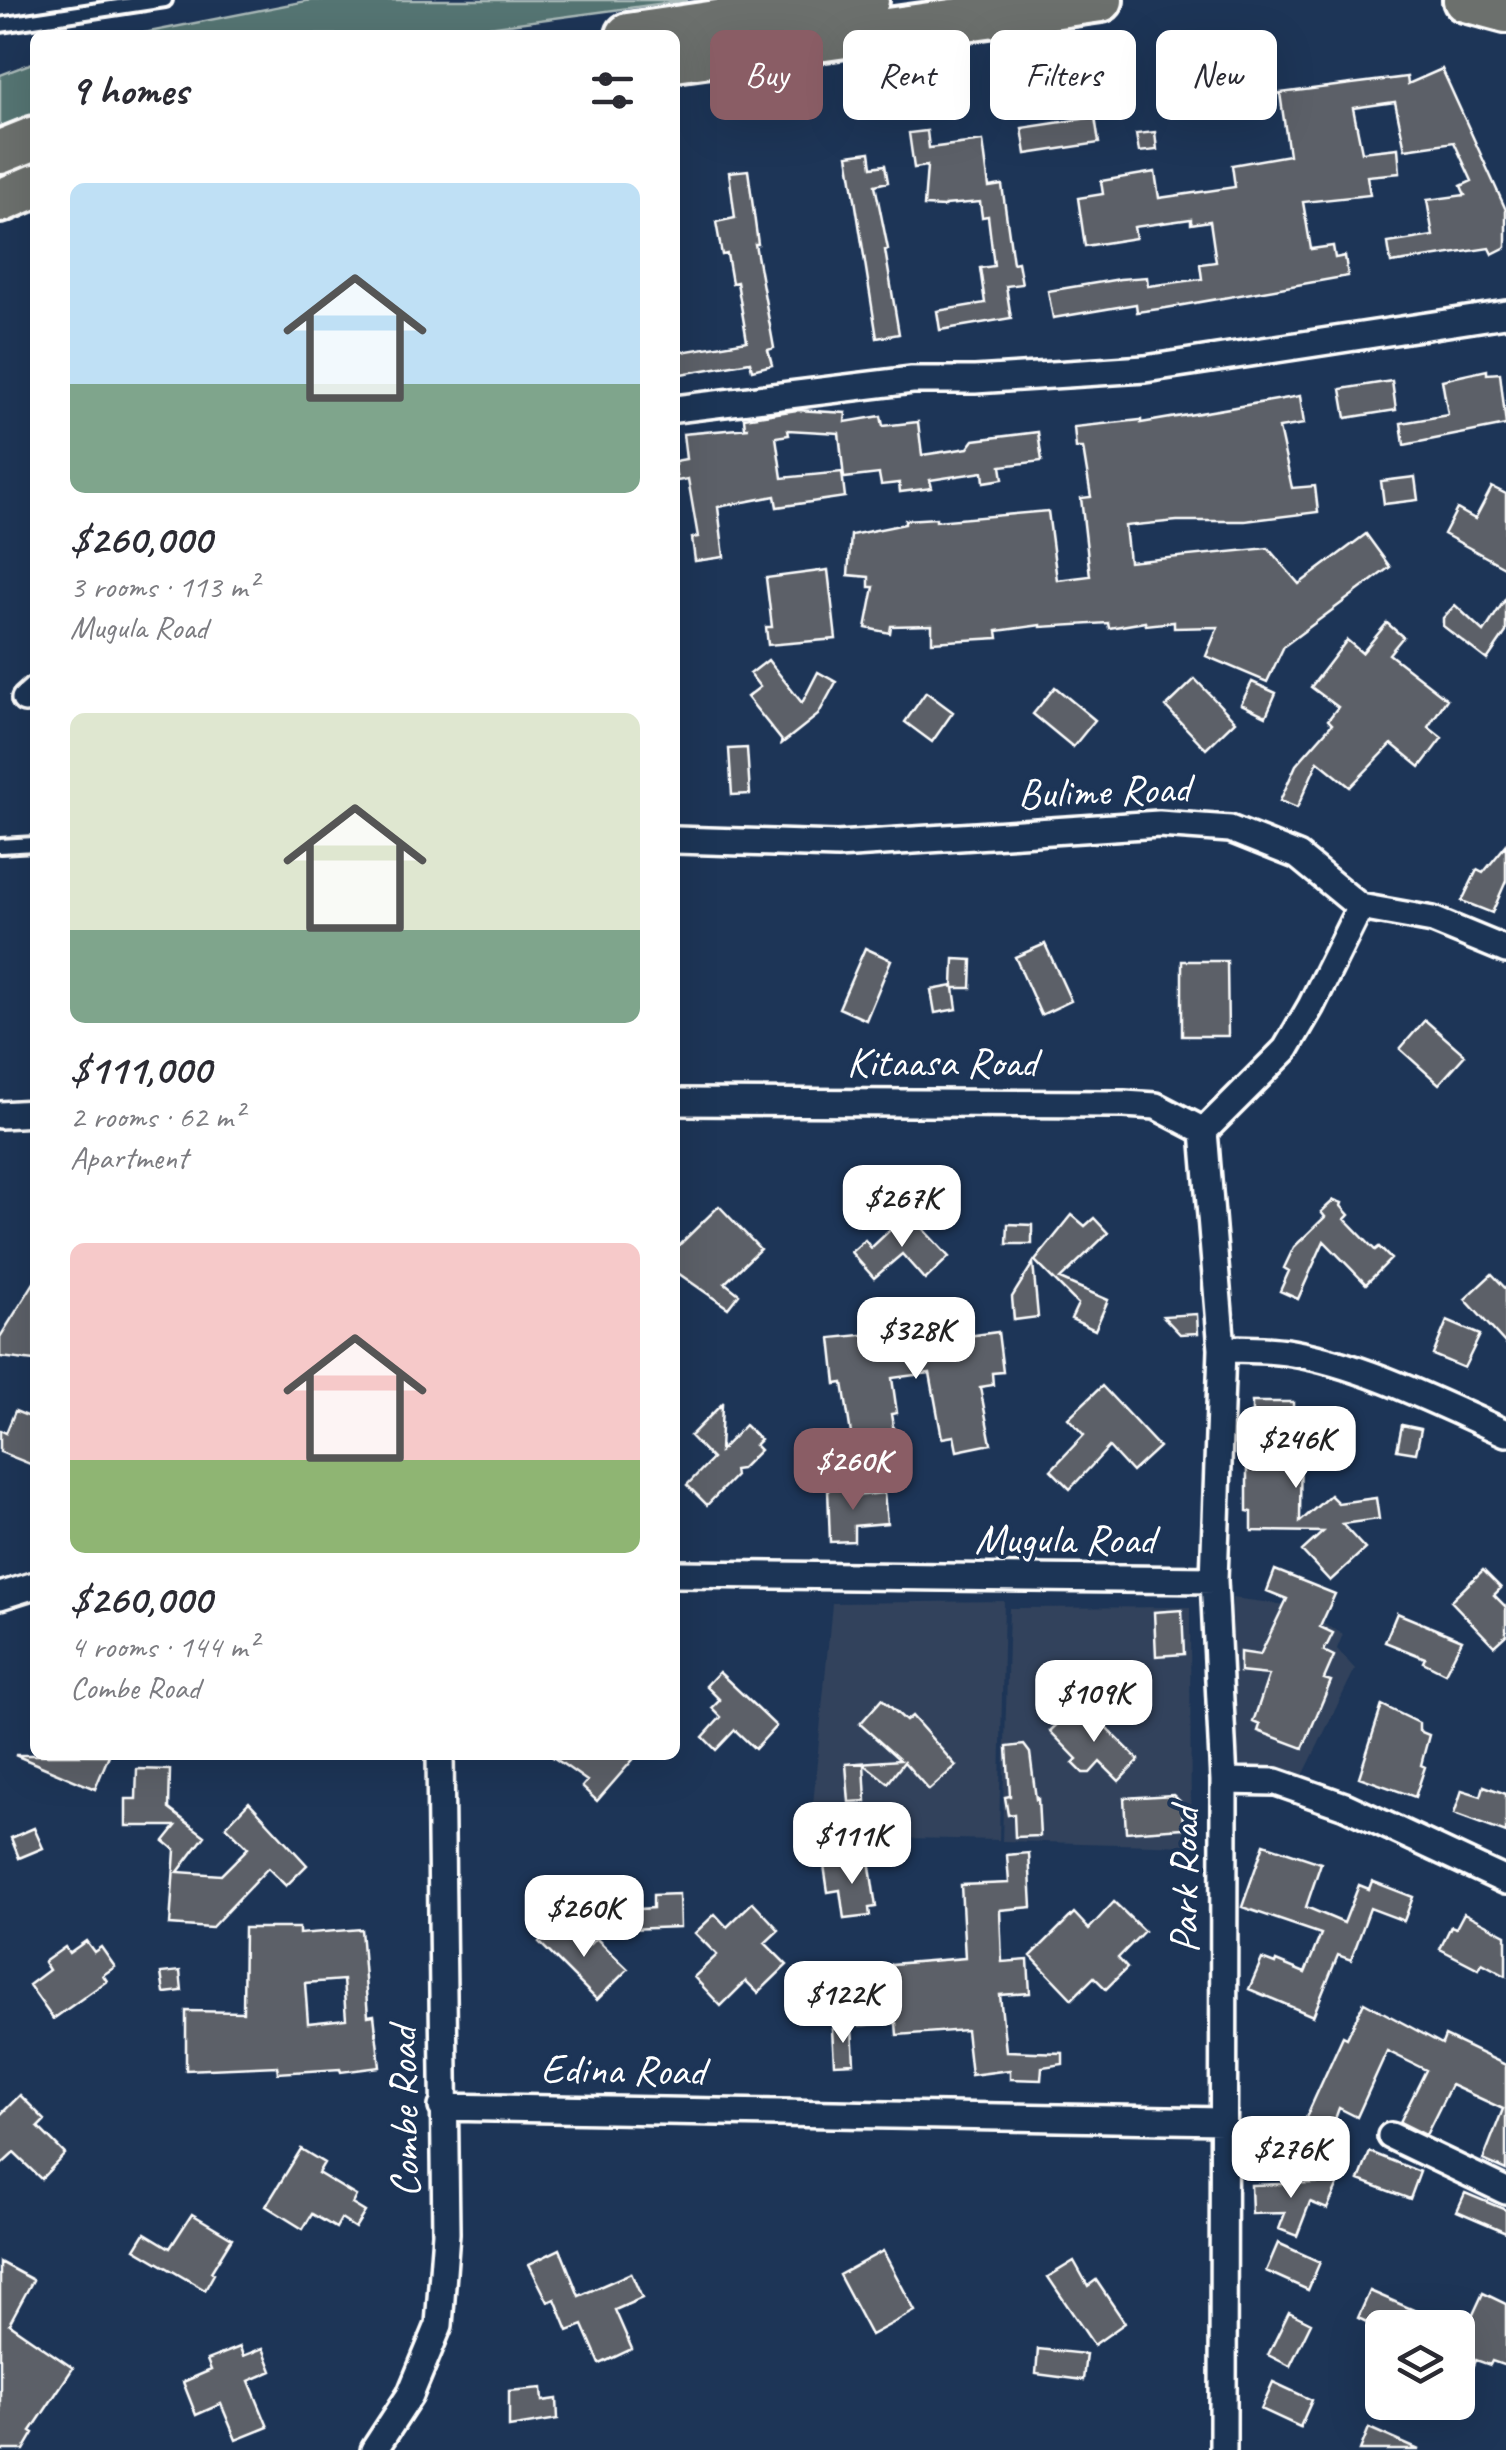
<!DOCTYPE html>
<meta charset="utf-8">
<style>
:root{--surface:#fff;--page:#f7f7f7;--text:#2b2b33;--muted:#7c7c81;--accent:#8a5d65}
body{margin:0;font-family:Caveat,sans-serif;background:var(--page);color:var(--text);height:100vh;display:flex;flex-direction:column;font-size:38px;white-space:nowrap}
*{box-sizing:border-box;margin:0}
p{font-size:32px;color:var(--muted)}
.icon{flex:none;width:55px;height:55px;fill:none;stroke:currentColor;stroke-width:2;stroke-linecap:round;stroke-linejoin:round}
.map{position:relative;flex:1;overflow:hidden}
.details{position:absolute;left:30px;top:30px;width:650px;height:1730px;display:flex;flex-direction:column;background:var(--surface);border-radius:15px;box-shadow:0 10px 40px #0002}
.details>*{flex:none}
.guide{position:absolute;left:710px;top:30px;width:645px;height:90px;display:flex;gap:20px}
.tools{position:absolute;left:1365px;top:2310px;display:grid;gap:20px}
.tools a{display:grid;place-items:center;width:110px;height:110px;border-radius:15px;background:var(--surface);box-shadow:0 10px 40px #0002;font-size:50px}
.price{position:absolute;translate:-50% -85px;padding:0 22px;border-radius:20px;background:#fff;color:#222;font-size:32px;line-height:65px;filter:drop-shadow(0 2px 5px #0008)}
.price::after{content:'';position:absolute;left:50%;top:60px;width:30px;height:22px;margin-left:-15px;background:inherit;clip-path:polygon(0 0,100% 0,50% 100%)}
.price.current{background:var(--accent);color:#fff}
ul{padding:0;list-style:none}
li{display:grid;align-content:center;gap:20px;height:530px;padding:0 40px}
li span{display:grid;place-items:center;height:310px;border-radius:15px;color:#555}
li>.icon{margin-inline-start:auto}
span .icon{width:180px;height:180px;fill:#fffc;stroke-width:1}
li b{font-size:42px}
h2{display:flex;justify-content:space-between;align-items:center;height:120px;padding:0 40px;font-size:42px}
.tag{padding:0 35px;border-radius:15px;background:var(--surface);box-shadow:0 10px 40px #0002;font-size:35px;line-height:90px}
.tag.current{background:var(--accent);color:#fff}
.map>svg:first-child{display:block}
</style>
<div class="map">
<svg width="1506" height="2450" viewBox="0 0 1506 2450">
<rect width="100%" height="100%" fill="#1d3557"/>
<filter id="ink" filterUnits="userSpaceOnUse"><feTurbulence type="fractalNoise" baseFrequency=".01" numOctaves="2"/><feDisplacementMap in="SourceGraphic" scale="20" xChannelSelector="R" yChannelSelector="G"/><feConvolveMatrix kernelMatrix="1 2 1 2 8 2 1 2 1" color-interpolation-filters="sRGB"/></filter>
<g filter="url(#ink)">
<path fill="#30425c" d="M 1232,1598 L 1287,1605 L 1343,1634 L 1337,1649 L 1355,1669 L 1301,1780 L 1236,1763 Z
M 1004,1601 L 999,1840 L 810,1836 L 832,1603 Z
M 1190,1607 L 1191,1846 L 1002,1841 L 1009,1608 Z"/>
<path fill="#557473" stroke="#aabab9" stroke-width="2.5" d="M 311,0 L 688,0 L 429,35 L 134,35 Z
M 35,62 L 35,113 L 0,127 L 0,75 Z"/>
<path fill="#5b6167" stroke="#fff" stroke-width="2.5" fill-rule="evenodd" d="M 1442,69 L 1506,210 L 1506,247 L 1492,254 L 1489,248 L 1391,263 L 1388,243 L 1433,236 L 1427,200 L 1465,195 L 1461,186 L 1472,181 L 1454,142 L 1405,149 L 1395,102 L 1353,108 L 1362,152 L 1398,148 L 1400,173 L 1367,176 L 1370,195 L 1303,202 L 1311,249 L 1333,246 L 1335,258 L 1345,256 L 1348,276 L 1166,308 L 1137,312 L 1136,304 L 1053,318 L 1048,291 L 1120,279 L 1147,277 L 1148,286 L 1202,279 L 1200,264 L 1216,262 L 1210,221 L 1191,224 L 1191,219 L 1134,227 L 1136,238 L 1085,246 L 1078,198 L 1103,194 L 1101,181 L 1155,172 L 1159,198 L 1235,187 L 1232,165 L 1289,155 L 1280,93 L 1407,77 L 1408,84 Z
M 1095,117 L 1099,143 L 1026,154 L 1022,128 Z
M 927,131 L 929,148 L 983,141 L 989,187 L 1002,185 L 1013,263 L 1018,262 L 1022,284 L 1006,286 L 1011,318 L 940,330 L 937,311 L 985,303 L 980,268 L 994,266 L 988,216 L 982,217 L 980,202 L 945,205 L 944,207 L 924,206 L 927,166 L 914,168 L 909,133 Z
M 1155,132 L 1157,150 L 1139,152 L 1136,134 Z
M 870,152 L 872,167 L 885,165 L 888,182 L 875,185 L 888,249 L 885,250 L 899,334 L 877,338 L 848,155 Z
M 748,170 L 758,244 L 755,244 L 774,348 L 768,350 L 772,365 L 752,370 L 750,362 L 675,375 L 675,353 L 747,341 L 737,282 L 732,283 L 727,254 L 722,255 L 716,222 L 735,218 L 729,172 Z
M 1487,370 L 1487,374 L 1500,373 L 1506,425 L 1404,445 L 1401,423 L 1448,415 L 1442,380 Z
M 1392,381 L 1396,410 L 1346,418 L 1341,389 Z
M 1300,396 L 1304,424 L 1279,428 L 1292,488 L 1315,486 L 1318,512 L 1245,521 L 1177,521 L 1125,526 L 1129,562 L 1268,548 L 1299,584 L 1366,534 L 1390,567 L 1284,646 L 1267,682 L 1206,656 L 1218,627 L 1174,628 L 1174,622 L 1146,625 L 1145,622 L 1109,628 L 1108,623 L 1041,627 L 1041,625 L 997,631 L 998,638 L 932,642 L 932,625 L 891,626 L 890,633 L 866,628 L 874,587 L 869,587 L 869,577 L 848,575 L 851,535 L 905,524 L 905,520 L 936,518 L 936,521 L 1048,511 L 1057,580 L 1090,576 L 1081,498 L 1091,497 L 1083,448 L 1076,448 L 1074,427 L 1141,420 L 1141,423 Z
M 797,410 L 846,413 L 845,422 L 881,416 L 883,426 L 918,422 L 922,455 L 968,448 L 974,440 L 1038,432 L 1042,461 L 1001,466 L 1003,479 L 984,482 L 983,472 L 930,480 L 932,488 L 900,492 L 899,483 L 881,485 L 879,474 L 844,478 L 839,433 L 788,430 L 789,435 L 776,437 L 782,478 L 842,472 L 845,497 L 777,507 L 775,496 L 718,507 L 724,557 L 695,561 L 692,538 L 698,537 L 688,479 L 677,481 L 675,468 L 675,461 L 686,459 L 683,434 L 749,428 L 745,428 L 744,418 Z
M 1415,477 L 1418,500 L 1384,504 L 1381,481 Z
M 1492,487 L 1506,494 L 1506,568 L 1444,534 L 1457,509 L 1475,519 Z
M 828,570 L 836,639 L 768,645 L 766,627 L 772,627 L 766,578 Z
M 1506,598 L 1506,632 L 1487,660 L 1443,626 L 1443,618 L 1455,605 L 1484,632 Z
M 1387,623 L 1403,637 L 1389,654 L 1447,699 L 1428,727 L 1442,738 L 1420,767 L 1392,744 L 1350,787 L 1318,761 L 1297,808 L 1280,801 L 1296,765 L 1332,724 L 1328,720 L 1338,707 L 1311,687 L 1347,640 L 1362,653 Z
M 768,660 L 802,703 L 818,672 L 836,682 L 818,715 L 780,745 L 782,741 L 747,697 L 760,687 L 750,674 Z
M 1195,679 L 1235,721 L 1206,749 L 1166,707 Z
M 1252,682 L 1276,693 L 1266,716 L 1241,704 Z
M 1055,687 L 1095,720 L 1073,747 L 1033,714 Z
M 926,692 L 953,712 L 932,742 L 905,722 Z
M 747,748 L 750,794 L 732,795 L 729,749 Z
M 1506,845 L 1506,881 L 1492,913 L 1462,901 L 1477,870 L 1483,873 Z
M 1045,944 L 1071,1001 L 1041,1015 L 1015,957 Z
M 865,948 L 891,960 L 866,1020 L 839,1008 Z
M 954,959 L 972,960 L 971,988 L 954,988 L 957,1009 L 935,1013 L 931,990 L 953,986 Z
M 1182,961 L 1227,961 L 1228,1036 L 1182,1036 Z
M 1425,1020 L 1465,1055 L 1439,1084 L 1400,1049 Z
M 1334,1200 L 1342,1203 L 1341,1206 L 1349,1215 L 1345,1219 L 1375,1250 L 1379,1247 L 1391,1259 L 1366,1284 L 1324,1241 L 1298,1299 L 1280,1291 L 1289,1271 L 1284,1268 L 1294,1247 L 1325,1217 L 1321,1212 Z
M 719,1206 L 760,1249 L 725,1283 L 739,1294 L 728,1308 L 675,1271 L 675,1249 Z
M 908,1213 L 949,1257 L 925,1280 L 902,1254 L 874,1278 L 851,1252 L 865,1240 L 871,1248 Z
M 1072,1215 L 1085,1226 L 1094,1218 L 1108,1233 L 1060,1279 L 1108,1300 L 1095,1330 L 1071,1319 L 1078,1304 L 1035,1261 Z
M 1008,1224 L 1032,1225 L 1032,1244 L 1007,1244 Z
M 1033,1263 L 1038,1317 L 1014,1320 L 1012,1297 Z
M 1492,1274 L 1506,1289 L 1506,1344 L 1465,1299 Z
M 35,1281 L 35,1361 L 0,1357 L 0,1337 Z
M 1197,1314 L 1198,1333 L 1180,1334 L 1163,1316 Z
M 1447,1321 L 1480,1335 L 1464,1368 L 1433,1355 Z
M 928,1328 L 929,1341 L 998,1332 L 1003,1372 L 992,1373 L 993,1385 L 980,1387 L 991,1444 L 957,1451 L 954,1436 L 942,1438 L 930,1373 L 892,1378 L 897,1413 L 891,1414 L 895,1438 L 877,1440 L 878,1450 L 854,1453 L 843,1383 L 836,1384 L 831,1338 Z
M 1102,1386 L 1159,1447 L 1132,1472 L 1109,1447 L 1070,1489 L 1051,1470 L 1084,1435 L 1068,1418 Z
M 1252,1402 L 1293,1402 L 1293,1416 L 1301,1417 L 1300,1522 L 1330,1495 L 1338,1503 L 1376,1498 L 1379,1519 L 1342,1524 L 1365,1549 L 1330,1581 L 1302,1551 L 1323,1532 L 1252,1531 L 1252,1512 L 1247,1511 L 1247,1420 L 1252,1420 Z
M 722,1404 L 720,1451 L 745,1425 L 760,1440 L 755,1445 L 760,1450 L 741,1469 L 734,1470 L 735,1476 L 707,1505 L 687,1485 L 712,1459 L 690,1436 Z
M 15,1411 L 35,1419 L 35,1466 L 0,1452 L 0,1430 L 6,1433 Z
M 1402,1425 L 1421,1429 L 1416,1453 L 1397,1450 Z
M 853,1488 L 853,1496 L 884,1493 L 887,1523 L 854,1526 L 854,1541 L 830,1542 L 828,1489 Z
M 1275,1570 L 1335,1594 L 1320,1627 L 1333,1633 L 1324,1651 L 1334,1656 L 1324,1679 L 1331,1681 L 1303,1748 L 1258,1731 L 1260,1725 L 1253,1722 L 1269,1675 L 1240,1672 L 1240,1652 L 1260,1655 L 1287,1599 L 1267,1591 Z
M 1483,1570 L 1501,1588 L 1494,1595 L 1506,1607 L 1506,1635 L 1494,1646 L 1451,1601 Z
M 1182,1610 L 1184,1654 L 1156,1656 L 1154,1612 Z
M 1397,1613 L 1462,1640 L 1445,1673 L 1423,1662 L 1425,1658 L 1385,1642 Z
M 719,1672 L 776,1726 L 755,1749 L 735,1730 L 716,1750 L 703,1737 L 721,1717 L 712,1708 L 720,1700 L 706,1686 Z
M 882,1699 L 906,1721 L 912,1716 L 956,1766 L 929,1790 L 904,1762 L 888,1783 L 864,1764 L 866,1801 L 849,1802 L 846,1764 L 900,1760 L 860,1724 Z
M 1382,1705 L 1419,1723 L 1419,1731 L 1429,1735 L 1421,1765 L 1425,1767 L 1415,1797 L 1359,1777 Z
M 1075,1707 L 1089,1721 L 1094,1715 L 1139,1760 L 1119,1781 L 1100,1762 L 1090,1773 L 1083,1773 L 1073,1763 L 1077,1759 L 1050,1731 Z
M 1024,1745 L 1030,1753 L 1036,1799 L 1038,1798 L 1040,1836 L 1015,1837 L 1014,1814 L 1008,1815 L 1005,1797 L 1010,1796 L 1007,1747 Z
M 15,1755 L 109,1755 L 95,1789 Z
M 550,1755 L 637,1755 L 597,1801 L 582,1787 L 587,1781 Z
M 137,1769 L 170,1770 L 169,1809 L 205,1836 L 178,1872 L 221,1875 L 248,1848 L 226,1826 L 249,1802 L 307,1865 L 286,1886 L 268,1868 L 211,1928 L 170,1925 L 175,1850 L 164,1841 L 176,1826 L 126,1826 L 126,1799 L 136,1799 Z
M 1484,1786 L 1506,1794 L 1506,1833 L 1454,1814 L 1462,1790 L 1481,1796 Z
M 1173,1795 L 1182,1803 L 1183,1828 L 1126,1832 L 1124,1798 Z
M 34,1828 L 43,1848 L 19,1858 L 11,1838 Z
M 1264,1844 L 1321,1863 L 1306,1907 L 1344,1923 L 1359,1885 L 1369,1889 L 1372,1881 L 1413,1897 L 1404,1921 L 1370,1908 L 1351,1960 L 1338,1955 L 1313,2016 L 1249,1989 L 1262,1959 L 1275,1964 L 1276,1961 L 1305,1973 L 1321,1934 L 1242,1907 Z
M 1029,1853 L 1032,1907 L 1000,1910 L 1002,1962 L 1028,1960 L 1030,1993 L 1000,1995 L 1006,2051 L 1063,2053 L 1063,2064 L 1042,2067 L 1041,2080 L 1010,2079 L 1010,2070 L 971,2075 L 966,2030 L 897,2035 L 896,2023 L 852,2026 L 850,1998 L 894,1994 L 892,1964 L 965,1958 L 961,1885 L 1009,1883 L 1007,1855 Z
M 869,1860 L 876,1907 L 869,1908 L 870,1916 L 844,1919 L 840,1890 L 828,1892 L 824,1865 Z
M 679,1894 L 680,1927 L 627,1929 L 626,1910 L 653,1908 L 653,1895 Z
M 753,1902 L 779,1930 L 765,1943 L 787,1965 L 758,1993 L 746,1981 L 721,2006 L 694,1977 L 717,1955 L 695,1933 L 715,1914 L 727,1927 Z
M 1114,1902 L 1144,1931 L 1118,1958 L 1127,1968 L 1106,1989 L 1094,1977 L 1072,1999 L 1031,1956 L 1074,1913 L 1089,1929 Z
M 1464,1913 L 1506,1935 L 1506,1976 L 1482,1963 L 1479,1969 L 1440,1949 L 1451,1926 L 1456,1928 Z
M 561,1920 L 587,1947 L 596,1938 L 628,1969 L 597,2000 L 539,1942 Z
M 244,1928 L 299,1928 L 299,1934 L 361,1929 L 368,2016 L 374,2015 L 380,2067 L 341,2072 L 340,2069 L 278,2073 L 277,2066 L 186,2070 L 186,2011 L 243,2012 ZM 343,1980 L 346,2019 L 308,2023 L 305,1983 Z
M 86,1941 L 94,1952 L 101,1947 L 115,1967 L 103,1975 L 107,1981 L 53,2019 L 29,1985 L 49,1970 L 44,1962 L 65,1947 L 69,1953 Z
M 180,1971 L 182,1991 L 164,1993 L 161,1973 Z
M 1364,2002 L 1442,2044 L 1445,2036 L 1506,2065 L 1506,2170 L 1483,2160 L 1503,2109 L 1451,2085 L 1426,2135 L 1400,2122 L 1426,2070 L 1387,2051 L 1357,2117 L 1339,2108 L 1318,2166 L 1289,2155 L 1343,2036 L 1347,2038 Z
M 852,2028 L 854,2063 L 834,2064 L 832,2029 Z
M 20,2095 L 45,2120 L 38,2127 L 65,2154 L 41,2179 L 14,2153 L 0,2166 L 0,2115 Z
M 301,2149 L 324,2163 L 318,2173 L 356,2196 L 352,2204 L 365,2212 L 355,2228 L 341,2219 L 336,2228 L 312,2214 L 303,2229 L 266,2206 Z
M 1370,2152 L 1420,2172 L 1410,2199 L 1359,2180 Z
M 1339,2182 L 1327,2209 L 1310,2202 L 1297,2236 L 1279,2229 L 1285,2213 L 1252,2214 L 1251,2185 Z
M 1465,2193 L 1506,2210 L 1506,2232 L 1457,2211 Z
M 192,2214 L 232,2238 L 211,2272 L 214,2274 L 205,2290 L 135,2249 L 145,2233 L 170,2248 Z
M 1278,2243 L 1320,2262 L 1308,2290 L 1266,2271 Z
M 560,2249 L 579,2296 L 631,2273 L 642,2298 L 615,2310 L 632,2349 L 600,2364 L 583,2325 L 568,2331 L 555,2299 L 548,2302 L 529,2264 Z
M 883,2251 L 915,2311 L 871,2335 L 839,2275 Z
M 1074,2261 L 1088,2286 L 1096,2280 L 1125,2323 L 1094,2345 L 1048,2277 Z
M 0,2262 L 33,2280 L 9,2324 L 73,2368 L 31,2431 L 34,2433 L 24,2450 L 0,2450 Z
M 1370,2291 L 1455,2328 L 1379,2328 L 1358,2318 Z
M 1483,2293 L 1506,2304 L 1506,2366 L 1492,2361 L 1490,2365 L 1476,2360 L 1472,2370 L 1458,2364 L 1458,2316 L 1470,2321 Z
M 1289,2312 L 1311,2323 L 1290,2366 L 1268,2355 Z
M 240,2347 L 243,2356 L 263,2348 L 272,2371 L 249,2381 L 268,2427 L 236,2440 L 221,2404 L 196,2415 L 183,2382 L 211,2370 L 207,2360 Z
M 1038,2349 L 1086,2354 L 1083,2380 L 1036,2374 Z
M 1273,2382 L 1312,2400 L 1300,2427 L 1261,2409 Z
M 542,2388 L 543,2401 L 557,2399 L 558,2419 L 509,2427 L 509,2391 Z
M 1369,2428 L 1419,2450 L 1360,2450 Z"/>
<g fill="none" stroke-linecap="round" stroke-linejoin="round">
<g stroke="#fff" stroke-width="20">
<path id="service" d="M 0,25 L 165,0
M 0,846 L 35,844"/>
</g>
<g stroke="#fff" stroke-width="32">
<path id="minor" d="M 675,409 L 912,380 L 975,380 L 1145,369 L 1506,314
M 25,699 L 35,690
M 675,840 L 837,845 L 1159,824 L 1230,829 L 1298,856 L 1360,907 L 1433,920 L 1506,950
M 675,1102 L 1124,1104 L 1156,1106 L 1204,1131
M 0,1115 L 35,1113
M 1204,1131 L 1222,1349 L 1214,1580 L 1224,1781 L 1223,2450
M 1204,1131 L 1286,1049 L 1311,1006 L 1360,907
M 1222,1349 C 1245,1349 1269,1349 1292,1353 C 1364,1365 1440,1404 1506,1433
M 675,1574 L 1214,1580
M 0,1596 L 35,1585
M 1224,1781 L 1276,1782 L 1345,1806 L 1506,1881
M 442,2107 L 1222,2121
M 1391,2136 L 1506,2191
M 374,2450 L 410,2395 L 439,2325 L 446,2233 L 440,1755"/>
</g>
<g stroke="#fff" stroke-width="50">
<path id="trunk" d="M 1465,0 L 1506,11
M 628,35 L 867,0
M 675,60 L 1101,0
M 0,152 L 35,138
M 0,201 L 35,186"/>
</g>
<use href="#service" stroke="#1d3557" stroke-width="12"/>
<use href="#minor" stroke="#1d3557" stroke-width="25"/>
<use href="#trunk" stroke="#6c706d" stroke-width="42"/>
</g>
</g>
<g text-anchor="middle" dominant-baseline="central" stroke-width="8" stroke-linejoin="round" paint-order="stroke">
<g font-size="42" fill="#fff" stroke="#1d3557">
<text transform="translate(1104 791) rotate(-2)">Bulime Road</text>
<text x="942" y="1062">Kitaasa Road</text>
<text x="1065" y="1539">Mugula Road</text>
<text transform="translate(1184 1880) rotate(-90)">Park Road</text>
<text transform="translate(623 2070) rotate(1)">Edina Road</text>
<text transform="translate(404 2112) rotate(-91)">Combe Road</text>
</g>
</g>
</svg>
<div class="tools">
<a><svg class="icon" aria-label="layers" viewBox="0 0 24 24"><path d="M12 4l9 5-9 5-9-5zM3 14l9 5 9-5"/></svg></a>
</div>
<b class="price" style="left:902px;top:1250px">$267K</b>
<b class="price" style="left:916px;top:1382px">$328K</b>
<b class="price" style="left:1296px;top:1491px">$246K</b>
<b class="price current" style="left:853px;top:1513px">$260K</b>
<b class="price" style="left:1094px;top:1745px">$109K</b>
<b class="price" style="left:852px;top:1887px">$111K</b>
<b class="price" style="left:584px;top:1960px">$260K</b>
<b class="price" style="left:843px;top:2046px">$122K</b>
<b class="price" style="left:1291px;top:2201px">$276K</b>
<div class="guide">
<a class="tag current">Buy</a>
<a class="tag">Rent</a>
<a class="tag">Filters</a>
<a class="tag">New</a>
</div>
<section class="details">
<h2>9 homes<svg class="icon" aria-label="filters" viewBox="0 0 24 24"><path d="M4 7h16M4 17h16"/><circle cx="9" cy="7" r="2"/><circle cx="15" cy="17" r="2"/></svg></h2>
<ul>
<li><span style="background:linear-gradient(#bfe0f5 65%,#7fa58c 0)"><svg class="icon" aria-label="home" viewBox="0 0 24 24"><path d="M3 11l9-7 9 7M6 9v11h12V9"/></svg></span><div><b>$260,000</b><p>3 rooms · 113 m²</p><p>Mugula Road</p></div></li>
<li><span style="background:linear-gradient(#dfe7d0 70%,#7fa58c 0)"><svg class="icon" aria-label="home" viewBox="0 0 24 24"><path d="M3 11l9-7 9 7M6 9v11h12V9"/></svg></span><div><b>$111,000</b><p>2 rooms · 62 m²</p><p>Apartment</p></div></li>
<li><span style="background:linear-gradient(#f6c9c9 70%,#8fb573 0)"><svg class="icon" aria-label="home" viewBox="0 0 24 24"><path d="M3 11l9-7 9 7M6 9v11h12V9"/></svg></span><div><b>$260,000</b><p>4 rooms · 144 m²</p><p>Combe Road</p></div></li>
</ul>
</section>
</div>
